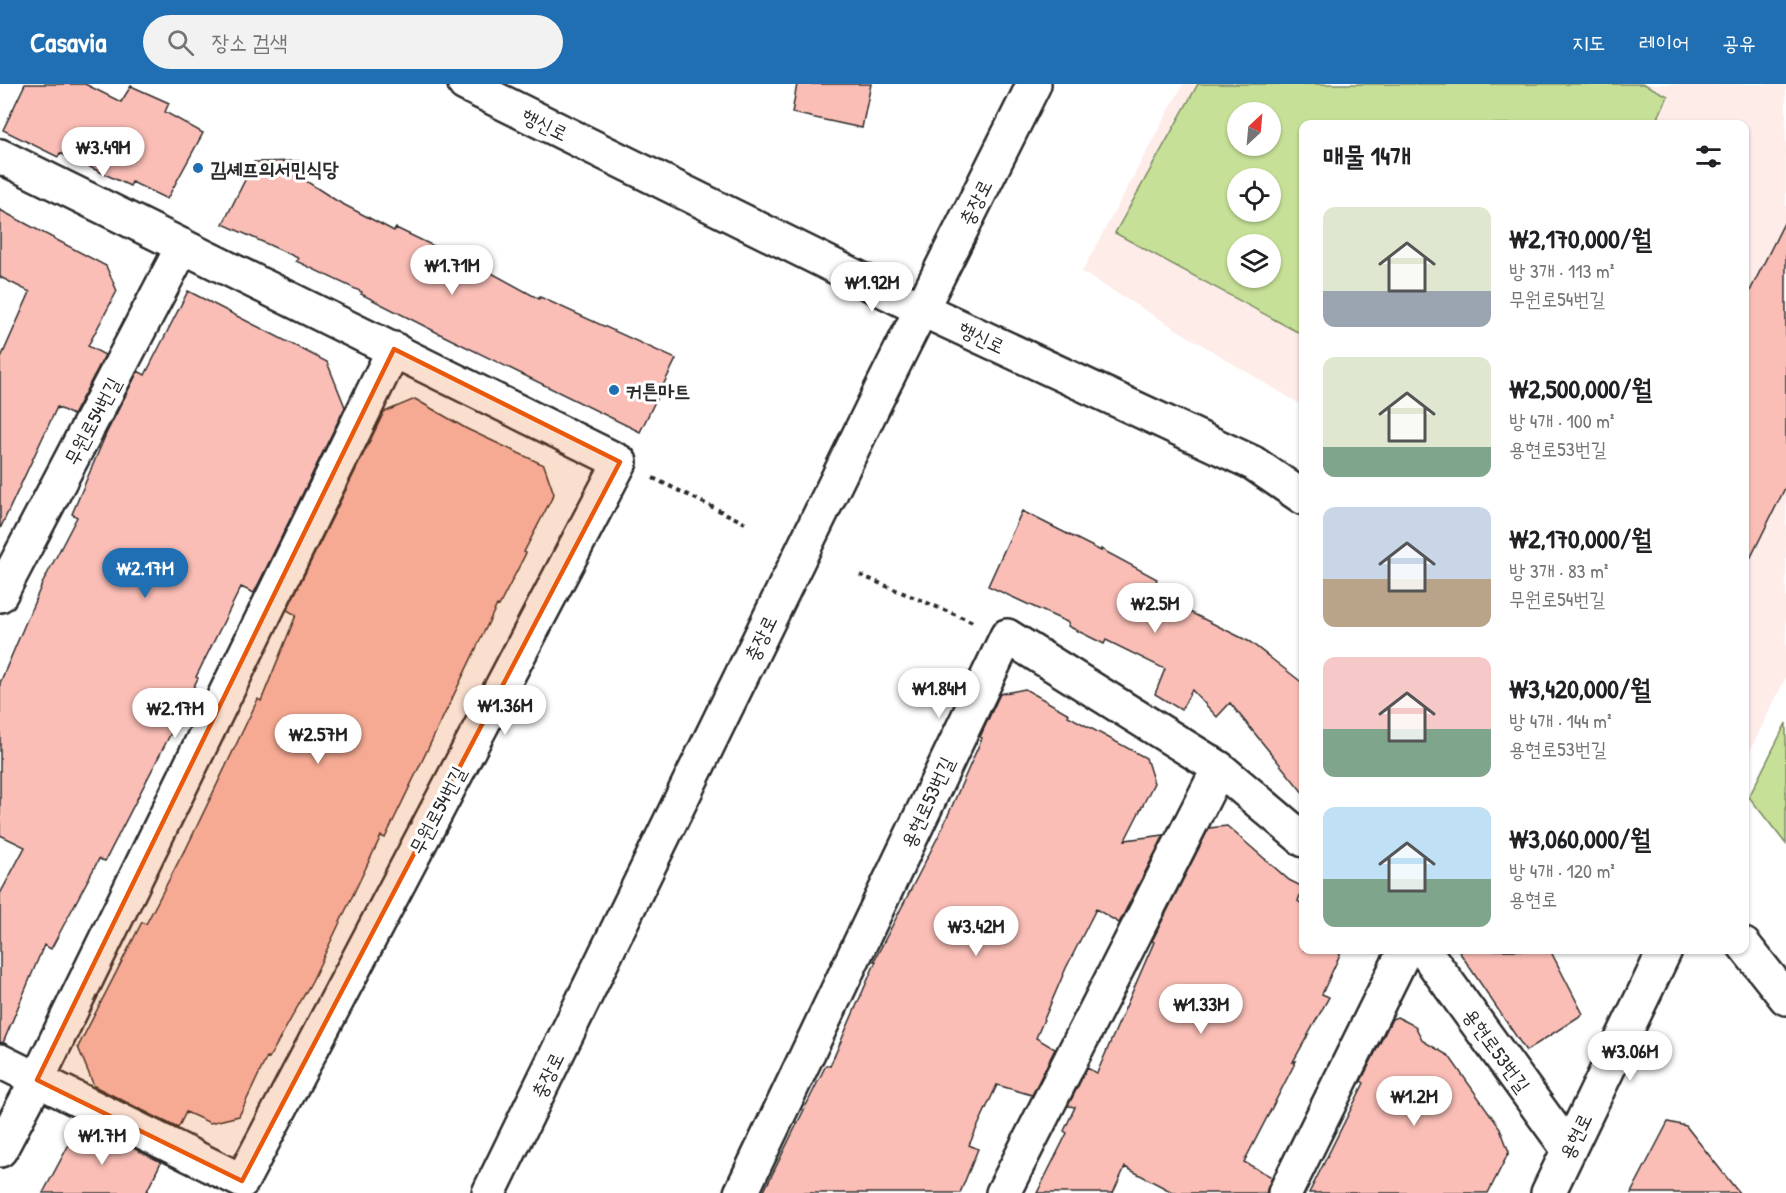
<!DOCTYPE html>
<html lang="ko">
<meta charset="utf-8">
<style>
:root{--surface:#fff;--page:#f2f2f2;--text:#202124;--muted:#757577;--accent:#1f6fb2}
body{margin:0;font-family:"Patrick Hand","Poor Story",sans-serif;background:var(--page);color:var(--text);height:100vh;display:flex;flex-direction:column;font-size:22px;white-space:nowrap}
*{box-sizing:border-box;margin:0}
p{font-size:20px;color:var(--muted)}
.icon{flex:none;width:33px;height:33px;fill:none;stroke:currentColor;stroke-width:2;stroke-linecap:round;stroke-linejoin:round}
.map{position:relative;flex:1;overflow:hidden}
.sheet{position:absolute;left:1299px;top:36px;width:450px;height:834px;display:flex;flex-direction:column;background:var(--surface);border-radius:12px;box-shadow:0 2px 4px #0004}
.sheet>*{flex:none}
.needle{width:39px;rotate:26deg}
.fabs{position:absolute;left:1227px;top:18px;display:grid;gap:12px}
.fabs a{display:grid;place-items:center;width:54px;height:54px;border-radius:50%;background:var(--surface);box-shadow:0 2px 4px #0004;font-size:30px}
.price{position:absolute;translate:-50% -51px;padding:0 14px;border-radius:21px;background:#fff;color:#222;font-size:20px;line-height:39px;filter:drop-shadow(0 2px 3px #0008)}
.price::after{content:'';position:absolute;left:50%;top:36px;width:18px;height:14px;margin-left:-9px;background:inherit;clip-path:polygon(0 0,100% 0,50% 100%)}
.price.current{background:var(--accent);color:#fff}
ul{padding:0;list-style:none}
li{display:flex;align-items:center;gap:18px;height:150px;padding:0 24px}
li span{display:grid;place-items:center;flex:none;width:168px;height:120px;border-radius:12px;color:#555}
li>.icon{margin-inline-start:auto}
span .icon{width:72px;height:72px;fill:#fffc;stroke-width:1}
li b{font-size:26px}
h2{display:flex;justify-content:space-between;align-items:center;height:72px;padding:0 24px;font-size:26px}
header{display:flex;align-items:center;gap:36px;box-sizing:border-box;height:84px;padding:0 30px;background:var(--accent);color:#fff}
header strong{font-size:28px}
nav{display:flex;gap:33px;margin-inline-start:auto;font-size:21px}
.search{width:420px;height:54px;background:var(--page);display:flex;align-items:center;gap:15px;box-sizing:border-box;padding:0 21px;border-radius:33px;color:var(--muted);font-size:22px}
.map>svg:first-child{display:block}
</style>
<header>
<strong>Casavia</strong>
<div class="search"><svg class="icon" aria-label="search" viewBox="0 0 24 24"><circle cx="10" cy="10" r="6"/><path d="M15 15l6 6"/></svg>장소 검색</div>
<nav><a>지도</a><a>레이어</a><a>공유</a></nav>
</header>
<div class="map">
<svg width="1786" height="1109" viewBox="0 0 1786 1109">
<rect width="100%" height="100%" fill="#fff"/>
<filter id="ink" filterUnits="userSpaceOnUse"><feTurbulence type="fractalNoise" baseFrequency=".0167" numOctaves="2"/><feDisplacementMap in="SourceGraphic" scale="12" xChannelSelector="R" yChannelSelector="G"/><feConvolveMatrix kernelMatrix="1 2 1 2 8 2 1 2 1" color-interpolation-filters="sRGB"/></filter>
<g filter="url(#ink)">
<path fill="#feece9" fill-rule="evenodd" d="M 1183,0 L 1786,0 L 1786,593 L 1745,677 L 1744,40 L 1304,40 L 1303,322 L 1082,188 ZM 1238,28 L 1270,28 L 1270,62 L 1238,62 ZM 1238,94 L 1270,94 L 1270,128 L 1238,128 ZM 1238,160 L 1270,160 L 1270,194 L 1238,194 Z"/>
<path fill="#c6e197" stroke="#788661" stroke-width="1.5" fill-rule="evenodd" d="M 1198,0 L 1644,0 L 1668,12 L 1655,40 L 1304,40 L 1303,251 L 1115,149 ZM 1238,28 L 1270,28 L 1270,62 L 1238,62 ZM 1238,94 L 1270,94 L 1270,128 L 1238,128 ZM 1238,160 L 1270,160 L 1270,194 L 1238,194 Z
M 1786,639 L 1786,760 L 1749,713 Z"/>
<path fill="#fabeb6" stroke="#2b2b2b" stroke-width="1.5" d="M 25,0 L 85,0 L 121,18 L 131,2 L 169,19 L 165,28 L 203,49 L 167,115 L 132,98 L 130,102 L 60,69 L 58,73 L 3,46 Z
M 797,0 L 871,0 L 862,44 L 792,29 Z
M 301,77 L 295,90 L 337,117 L 394,147 L 396,144 L 467,178 L 468,176 L 539,215 L 540,213 L 676,275 L 640,348 L 442,251 L 361,210 L 362,208 L 296,177 L 298,174 L 223,140 L 254,78 Z
M 0,126 L 106,182 L 117,207 L 88,262 L 105,271 L 73,331 L 57,323 L 0,445 L 0,276 L 30,208 L 0,193 Z
M 1786,135 L 1786,402 L 1744,487 L 1744,219 Z
M 188,207 L 327,278 L 345,323 L 254,509 L 241,503 L 196,593 L 198,594 L 171,649 L 105,777 L 99,775 L 51,865 L 44,861 L 3,959 L 0,958 L 0,810 L 25,763 L 0,751 L 0,599 L 42,500 L 77,433 L 72,430 L 106,350 L 138,287 L 145,291 Z
M 415,315 L 467,345 L 544,381 L 554,410 L 524,468 L 526,469 L 499,522 L 497,521 L 385,754 L 381,752 L 312,897 L 269,974 L 267,973 L 239,1032 L 210,1039 L 186,1028 L 178,1044 L 94,1002 L 78,963 L 142,838 L 146,840 L 184,767 L 185,767 L 258,615 L 261,617 L 296,531 L 287,526 L 384,328 Z
M 1022,427 L 1101,467 L 1101,465 L 1157,495 L 1151,509 L 1250,558 L 1304,600 L 1304,710 L 1230,619 L 1217,633 L 1192,606 L 1181,626 L 1155,610 L 1165,585 L 1106,556 L 1104,560 L 1068,542 L 1069,539 L 988,502 Z
M 1025,605 L 1069,630 L 1068,632 L 1146,674 L 1154,699 L 1125,756 L 1164,751 L 1119,839 L 1096,825 L 1066,884 L 1036,954 L 1055,965 L 1032,1011 L 997,1001 L 969,1061 L 978,1065 L 960,1109 L 763,1109 L 826,981 L 830,982 L 876,877 L 874,877 L 941,747 L 982,654 L 980,653 L 1000,610 Z
M 1227,742 L 1289,796 L 1303,803 L 1298,817 L 1304,822 L 1304,866 L 1342,866 L 1322,910 L 1329,913 L 1293,978 L 1296,977 L 1244,1078 L 1272,1093 L 1266,1109 L 1174,1109 L 1125,1083 L 1113,1109 L 1037,1109 L 1067,1049 L 1064,1047 L 1075,1023 L 1068,1022 L 1087,984 L 1097,989 L 1154,858 L 1152,857 L 1209,744 Z
M 1458,866 L 1550,866 L 1583,930 L 1526,967 Z
M 1397,933 L 1415,942 L 1423,957 L 1449,972 L 1500,1044 L 1509,1068 L 1488,1109 L 1309,1109 L 1364,999 L 1361,997 L 1392,935 Z
M 81,1038 L 161,1078 L 146,1109 L 43,1109 Z
M 1668,1038 L 1686,1042 L 1739,1109 L 1631,1109 Z"/>
<g fill="none" stroke-linecap="round" stroke-linejoin="round">
<g stroke="#2b2b2b" stroke-width="38">
<path id="minor" d="M 0,72 L 620,378 L 242,1097 L 0,977
M 0,511 L 183,162
M 1424,866 L 1569,1066
M 0,1066 L 37,996 L 394,265
M 741,1109 L 1007,552 L 1219,684 L 1304,756
M 1003,1109 L 1219,684
M 1285,1109 L 1405,866
M 1548,1109 L 1665,866"/>
</g>
<g stroke="#2b2b2b" stroke-width="38">
<path id="secondary" d="M 465,0 L 921,225 L 1253,379 L 1304,414
M 1744,861 L 1786,914"/>
</g>
<g stroke="#2b2b2b" stroke-width="38">
<path id="primary" d="M 489,1109 L 881,306 L 1034,0"/>
</g>
<path stroke="#2b2b2b" stroke-width="4" stroke-dasharray="4.5 4.5" stroke-linecap="butt" d="M 653,394 L 745,439
M 860,491 L 973,538"/>
<use href="#minor" stroke="#fff" stroke-width="33"/>
<use href="#secondary" stroke="#fff" stroke-width="33"/>
<use href="#primary" stroke="#fff" stroke-width="33"/>
</g>
</g>
<path fill="#e8590c" fill-opacity="0.2" stroke="#e8590c" stroke-width="4.5" stroke-linejoin="round" d="M 394,265 L 620,378 L 242,1097 L 37,996 Z"/>
<g fill="#1f6fb2" stroke="#fff" stroke-width="2">
<circle cx="198" cy="84" r="6"/>
<circle cx="614" cy="306" r="6"/>
</g>
<g text-anchor="middle" dominant-baseline="central" stroke-width="6" stroke-linejoin="round" paint-order="stroke">
<g font-size="20" fill="#2b2b2b" stroke="#fff">
<text transform="translate(545 40) rotate(26)">행신로</text>
<text transform="translate(975 118) rotate(-63)">충장로</text>
<text transform="translate(982 253) rotate(25)">행신로</text>
<text transform="translate(92 337) rotate(-62)">무원로54번길</text>
<text transform="translate(760 554) rotate(-64)">충장로</text>
<text transform="translate(927 718) rotate(-65)">용현로53번길</text>
<text transform="translate(437 726) rotate(-62)">무원로54번길</text>
<text transform="translate(1497 966) rotate(54)">용현로53번길</text>
<text transform="translate(547 991) rotate(-64)">충장로</text>
<text transform="translate(1575 1052) rotate(-64)">용현로</text>
</g>
<g font-size="20" font-weight="bold" fill="#2b2b2b" stroke="#fff" text-anchor="start">
<text x="210" y="84">김셰프의서민식당</text>
<text x="626" y="306">커튼마트</text>
</g>
</g>
</svg>
<div class="fabs">
<a><svg class="needle" viewBox="-14 -14 28 28"><path d="M0-13l5 13h-10z" fill="#e53935"/><path d="M0 13l5-13h-10z" fill="#757577"/></svg></a>
<a><svg class="icon" aria-label="locate" viewBox="0 0 24 24"><circle cx="12" cy="12" r="6"/><path d="M12 2v4M12 18v4M2 12h4M18 12h4"/></svg></a>
<a><svg class="icon" aria-label="layers" viewBox="0 0 24 24"><path d="M12 4l9 5-9 5-9-5zM3 14l9 5 9-5"/></svg></a>
</div>
<b class="price" style="left:103px;top:94px">₩3.49M</b>
<b class="price" style="left:452px;top:212px">₩1.71M</b>
<b class="price" style="left:872px;top:229px">₩1.92M</b>
<b class="price current" style="left:145px;top:515px">₩2.17M</b>
<b class="price" style="left:1155px;top:550px">₩2.5M</b>
<b class="price" style="left:939px;top:635px">₩1.84M</b>
<b class="price" style="left:505px;top:652px">₩1.36M</b>
<b class="price" style="left:175px;top:655px">₩2.17M</b>
<b class="price" style="left:318px;top:681px">₩2.57M</b>
<b class="price" style="left:976px;top:873px">₩3.42M</b>
<b class="price" style="left:1201px;top:951px">₩1.33M</b>
<b class="price" style="left:1630px;top:998px">₩3.06M</b>
<b class="price" style="left:1414px;top:1043px">₩1.2M</b>
<b class="price" style="left:102px;top:1082px">₩1.7M</b>
<section class="sheet">
<h2>매물 14개<svg class="icon" aria-label="filters" viewBox="0 0 24 24"><path d="M4 7h16M4 17h16"/><circle cx="9" cy="7" r="2"/><circle cx="15" cy="17" r="2"/></svg></h2>
<ul>
<li><span style="background:linear-gradient(#dfe7d0 70%,#9aa5b1 0)"><svg class="icon" aria-label="home" viewBox="0 0 24 24"><path d="M3 11l9-7 9 7M6 9v11h12V9"/></svg></span><div><b>₩2,170,000/월</b><p>방 3개 · 113 m²</p><p>무원로54번길</p></div></li>
<li><span style="background:linear-gradient(#dfe7d0 75%,#7fa58c 0)"><svg class="icon" aria-label="home" viewBox="0 0 24 24"><path d="M3 11l9-7 9 7M6 9v11h12V9"/></svg></span><div><b>₩2,500,000/월</b><p>방 4개 · 100 m²</p><p>용현로53번길</p></div></li>
<li><span style="background:linear-gradient(#c9d6e8 60%,#b9a48a 0)"><svg class="icon" aria-label="home" viewBox="0 0 24 24"><path d="M3 11l9-7 9 7M6 9v11h12V9"/></svg></span><div><b>₩2,170,000/월</b><p>방 3개 · 83 m²</p><p>무원로54번길</p></div></li>
<li><span style="background:linear-gradient(#f6c9c9 60%,#7fa58c 0)"><svg class="icon" aria-label="home" viewBox="0 0 24 24"><path d="M3 11l9-7 9 7M6 9v11h12V9"/></svg></span><div><b>₩3,420,000/월</b><p>방 4개 · 144 m²</p><p>용현로53번길</p></div></li>
<li><span style="background:linear-gradient(#bfe0f5 60%,#7fa58c 0)"><svg class="icon" aria-label="home" viewBox="0 0 24 24"><path d="M3 11l9-7 9 7M6 9v11h12V9"/></svg></span><div><b>₩3,060,000/월</b><p>방 4개 · 120 m²</p><p>용현로</p></div></li>
</ul>
</section>
</div>
